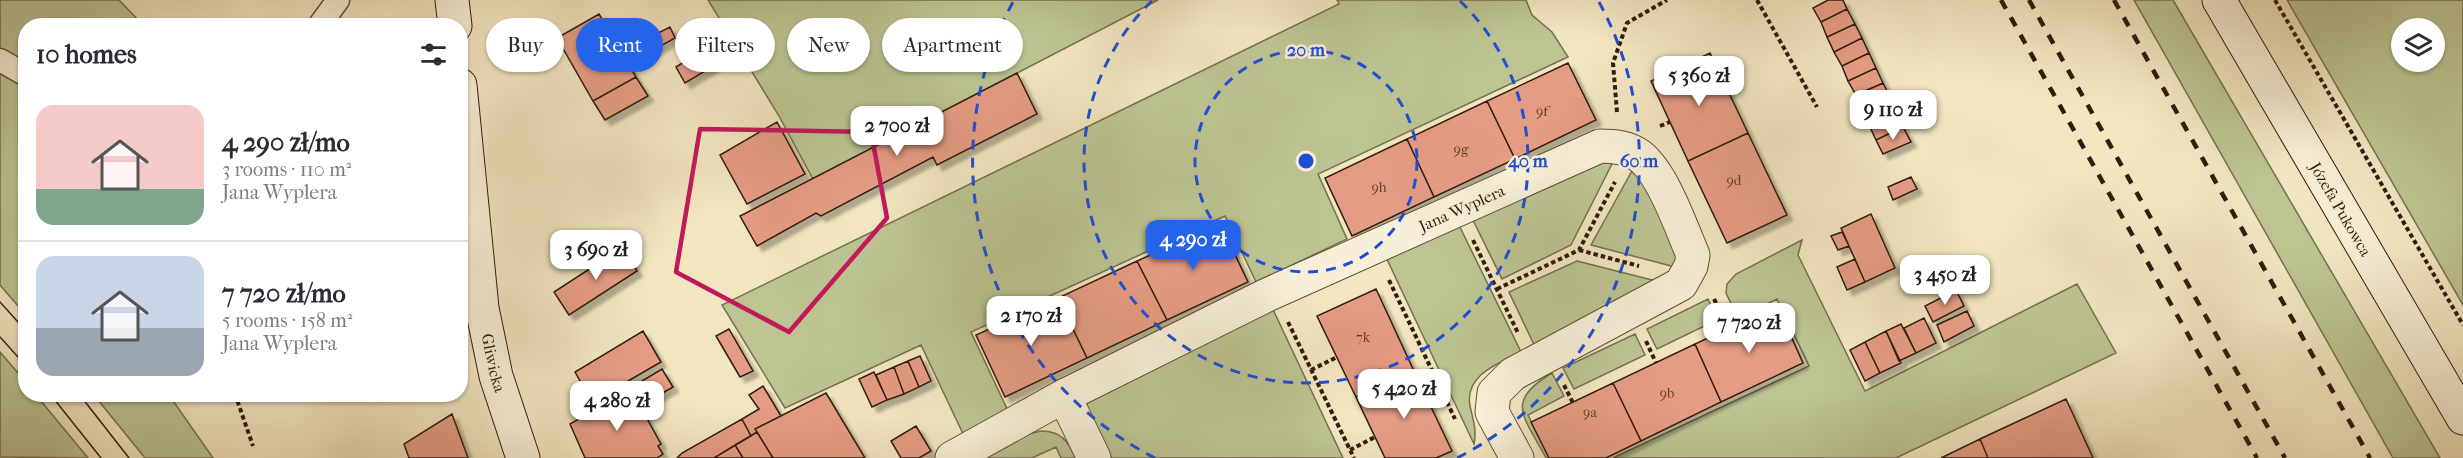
<!DOCTYPE html>
<meta charset="utf-8">
<style>
:root{--surface:#fff;--page:#f2f2f3;--text:#2b2b33;--muted:#7c7c81;--line:#e1e1e2;--accent:#2563eb}
body{margin:0;font-family:"IM FELL French Canon",serif;background:var(--page);color:var(--text);height:100vh;display:flex;flex-direction:column;font-size:22px;white-space:nowrap}
*{box-sizing:border-box;margin:0}
p{font-size:20px;color:var(--muted)}
.icon{flex:none;width:33px;height:33px;fill:none;stroke:currentColor;stroke-width:2;stroke-linecap:round;stroke-linejoin:round}
.map{position:relative;flex:1;overflow:hidden}
.panel{position:absolute;left:18px;top:18px;width:450px;height:384px;display:flex;flex-direction:column;background:var(--surface);border-radius:24px;box-shadow:0 2px 4px #0004}
.panel>*{flex:none}
.guide{position:absolute;left:486px;top:18px;width:570px;height:54px;display:flex;gap:12px}
.tools{position:absolute;left:2391px;top:18px;display:grid;gap:12px}
.tools a{display:grid;place-items:center;width:54px;height:54px;border-radius:50%;background:var(--surface);box-shadow:0 2px 4px #0004;font-size:30px}
.price{position:absolute;translate:-50% -51px;padding:0 14px;border-radius:12px;background:#fff;color:#222;font-size:20px;line-height:39px;filter:drop-shadow(0 2px 3px #0008)}
.price::after{content:'';position:absolute;left:50%;top:36px;width:18px;height:14px;margin-left:-9px;background:inherit;clip-path:polygon(0 0,100% 0,50% 100%)}
.price.active{background:var(--accent);color:#fff}
ul{padding:0;list-style:none}
li{display:flex;align-items:center;gap:18px;height:150px;padding:0 18px}
li+li{border-top:2px solid var(--line)}
li span{display:grid;place-items:center;flex:none;width:168px;height:120px;border-radius:18px;color:#555}
li>.icon{margin-inline-start:auto}
span .icon{width:72px;height:72px;fill:#fffc;stroke-width:1}
li b{font-size:26px}
h2{display:flex;justify-content:space-between;align-items:center;height:72px;padding:0 18px;font-size:26px}
.tag{padding:0 21px;border-radius:27px;background:var(--surface);box-shadow:0 2px 4px #0004;font-size:21px;line-height:54px}
.tag.active{background:var(--accent);color:#fff}
.map>svg:first-child{display:block}
</style>
<div class="map">
<svg width="2463" height="458" viewBox="0 0 2463 458">
<defs>
<filter id="shadow"><feDropShadow dx="5.5" dy="5.5" stdDeviation="1.5" flood-color="#0004"/></filter>
</defs>
<rect width="100%" height="100%" fill="#f2e6c1"/>
<filter id="stains"><feTurbulence type="fractalNoise" baseFrequency=".00333" numOctaves="4"/><feColorMatrix values="0 0 0 0 .2 0 0 0 0 .09 0 0 0 0 .02 0 0 0 .5 -.17"/></filter>
<radialGradient id="worn" r=".72"><stop offset=".6" stop-color="#630" stop-opacity="0"/><stop offset="1" stop-color="#630" stop-opacity=".3"/></radialGradient>
<path fill="#bcc492" stroke="#76704f" stroke-width="1.5" fill-rule="evenodd" d="M 0,0 L 119,0 L 143,25 L 26,26 L 25,314 L 0,285 Z
M 708,0 L 1158,0 L 813,179 L 779,116 Z
M 1337,0 L 1526,0 L 1532,15 L 1552,32 L 1568,57 L 1318,174 L 1347,239 L 1256,282 L 1225,216 L 971,332 L 1009,413 L 965,438 L 921,345 L 785,408 L 722,305 L 1339,4 Z
M 2134,0 L 2173,0 L 2440,458 L 2393,458 Z
M 2287,0 L 2463,0 L 2463,305 ZM 2402,28 L 2434,28 L 2434,62 L 2402,62 Z
M 1593,158 L 1615,158 L 1571,245 L 1502,279 L 1470,214 Z
M 1633,169 L 1640,174 L 1682,252 L 1679,268 L 1591,245 Z
M 1457,221 L 1521,352 C 1499,363 1464,375 1470,406 C 1473,420 1477,430 1474,444 L 1384,253 Z
M 1802,240 L 1798,255 L 1865,391 L 2077,284 L 2116,353 L 1896,458 L 1613,458 L 1809,366 L 1777,299 L 1738,318 L 1726,293 L 1727,284 L 1736,274 Z
M 1577,261 L 1668,284 L 1537,351 L 1509,292 Z
M 1708,299 L 1717,320 L 1657,349 L 1647,329 Z
M 1270,303 L 1343,458 L 1104,458 L 1076,402 Z
M 1635,334 L 1645,355 L 1574,389 L 1563,368 Z
M 0,352 L 25,381 L 26,394 L 36,395 L 88,458 L 0,457 Z
M 1552,373 L 1564,396 L 1528,415 L 1549,458 L 1546,458 C 1525,417 1503,402 1552,373 Z
M 94,395 L 169,395 L 213,458 L 145,458 Z
M 1041,431 C 1061,431 1068,441 1076,458 L 1061,458 L 1056,447 L 1032,458 L 980,458 L 1028,434 Z"/>
<path fill="#e59c84" stroke="#311b0c" stroke-width="1.5" filter="url(#shadow)" d="M 1828,0 L 1843,0 L 1847,9 L 1821,22 L 1813,8 Z
M 1847,9 L 1855,24 L 1827,37 L 1821,22 Z
M 599,14 L 636,77 L 593,101 L 557,38 Z
M 1855,24 L 1862,38 L 1834,52 L 1827,37 Z
M 670,27 L 675,38 L 643,56 L 636,44 Z
M 1862,38 L 1869,53 L 1842,66 L 1834,52 Z
M 704,42 L 717,64 L 685,83 L 676,67 L 695,55 L 692,49 Z
M 1710,53 L 1748,133 L 1688,161 L 1651,81 Z
M 1869,53 L 1876,68 L 1848,81 L 1842,66 Z
M 1568,63 L 1596,120 L 1515,159 L 1487,101 Z
M 1876,68 L 1883,83 L 1856,95 L 1848,81 Z
M 1017,73 L 1037,114 L 937,165 L 933,157 L 821,216 L 816,213 L 757,246 L 740,216 Z
M 636,77 L 648,96 L 605,120 L 593,101 Z
M 1883,83 L 1890,97 L 1863,110 L 1856,95 Z
M 1890,97 L 1897,113 L 1869,125 L 1863,110 Z
M 1487,101 L 1515,159 L 1434,197 L 1407,139 Z
M 1897,113 L 1903,127 L 1876,140 L 1869,125 Z
M 777,122 L 805,174 L 747,204 L 720,155 Z
M 1903,127 L 1911,142 L 1883,154 L 1876,140 Z
M 1748,133 L 1787,215 L 1727,243 L 1688,161 Z
M 1407,139 L 1434,197 L 1352,236 L 1325,178 Z
M 1911,177 L 1917,189 L 1893,200 L 1888,187 Z
M 1871,214 L 1895,268 L 1865,282 L 1841,228 Z
M 1220,223 L 1248,282 L 1167,320 L 1137,261 Z
M 1842,232 L 1849,246 L 1838,250 L 1831,236 Z
M 623,247 L 637,271 L 569,315 L 554,292 Z
M 1855,259 L 1865,282 L 1847,290 L 1837,267 Z
M 1137,261 L 1167,320 L 1087,358 L 1058,298 Z
M 1376,289 L 1413,369 L 1356,397 L 1317,316 Z
M 1956,290 L 1964,306 L 1933,322 L 1925,306 Z
M 1058,298 L 1087,358 L 1005,397 L 976,335 Z
M 1777,305 L 1803,363 L 1721,402 L 1695,344 Z
M 1967,311 L 1974,326 L 1944,342 L 1937,325 Z
M 1924,318 L 1936,343 L 1916,353 L 1904,328 Z
M 1901,324 L 1916,353 L 1899,361 L 1886,331 Z
M 729,329 L 753,371 L 740,377 L 716,336 Z
M 643,331 L 661,362 L 592,402 L 575,372 Z
M 1886,331 L 1901,363 L 1880,373 L 1865,342 Z
M 1865,342 L 1880,373 L 1865,381 L 1850,350 Z
M 1695,344 L 1721,402 L 1641,441 L 1613,383 Z
M 920,356 L 931,381 L 919,387 L 908,361 Z
M 908,361 L 919,387 L 904,394 L 894,367 Z
M 894,367 L 904,394 L 887,400 L 876,375 Z
M 662,369 L 673,387 L 637,408 L 627,390 Z
M 1413,369 L 1452,451 L 1436,458 L 1385,458 L 1356,397 Z
M 874,372 L 887,400 L 872,407 L 859,379 Z
M 1613,383 L 1641,441 L 1606,458 L 1549,458 L 1531,422 Z
M 763,386 L 781,416 L 755,429 L 757,432 L 751,436 L 742,419 L 759,409 L 749,395 Z
M 627,390 L 637,408 L 640,406 L 661,444 L 658,446 L 663,454 L 657,458 L 585,458 L 570,424 Z
M 826,393 L 865,458 L 773,458 L 755,429 Z
M 2066,399 L 2093,458 L 1988,458 L 1980,439 Z
M 452,414 L 468,458 L 409,458 L 404,444 Z
M 742,419 L 751,436 L 714,458 L 677,458 L 682,453 Z
M 916,426 L 931,451 L 919,458 L 901,458 L 891,441 Z
M 757,432 L 773,458 L 743,458 L 735,445 Z
M 1980,439 L 1988,458 L 1941,458 Z
M 735,445 L 743,458 L 714,458 Z"/>
<g fill="none" stroke-linecap="round" stroke-linejoin="round">
<g stroke="#614e39" stroke-width="25">
<path id="lane" d="M 319,26 L 338,0
M 0,60 L 26,75"/>
</g>
<g stroke="#614e39" stroke-width="35">
<g id="street">
<path d="M 1064,396 L 1094,458"/>
<path id="s1" d="M 952,458 L 1064,396 L 1267,295 L 1600,146 C 1614,146 1628,147 1640,156 C 1663,174 1681,227 1693,255 L 1691,266 L 1681,284 L 1513,374 L 1494,393 L 1492,412 L 1517,458"/>
</g>
</g>
<g stroke="#311b0c" stroke-width="35">
<g id="secondary">
<path d="M 452,0 L 455,26"/>
<path id="s2" d="M 2219,0 L 2463,418"/>
<path id="s3" d="M 460,85 L 482,308 L 496,376 L 523,458"/>
</g>
</g>
<path stroke="#311b0c" stroke-width="4" stroke-dasharray="4.5 3" stroke-linecap="butt" d="M 1757,0 L 1817,107
M 2275,0 L 2463,325
M 1617,112 L 1613,63 L 1627,23 L 1667,0
M 1660,126 L 1670,122
M 1473,240 L 1518,333
M 1579,250 L 1639,266
M 1389,280 L 1455,419
M 1497,289 L 1579,250 L 1615,182
M 1714,299 L 1729,328
M 1288,322 L 1354,458
M 1646,341 L 1656,363
M 1311,370 L 1337,357
M 1564,385 L 1573,403
M 235,394 L 253,446
M 1350,450 L 1375,437"/>
<use href="#lane" stroke="#f7efd7" stroke-width="22"/>
<use href="#street" stroke="#f7efd7" stroke-width="33"/>
<use href="#secondary" stroke="#f7efd7" stroke-width="33"/>
<path stroke="#311b0c" stroke-width="1.5" d="M 0,302 L 26,331
M 0,337 L 26,366
M 50,394 L 101,458
M 79,394 L 129,458"/>
<path stroke="#311b0c" stroke-width="4.5" stroke-dasharray="10 10" stroke-linecap="butt" d="M 2001,0 L 2257,458
M 2029,0 L 2285,458
M 2114,0 L 2370,458"/>
</g>
<path fill="none" stroke="#c2185b" stroke-width="4.5" stroke-linejoin="round" d="M 700,129 L 871,132 L 887,218 L 789,332 L 676,272 Z"/>
<g fill="none" stroke="#1d4ed8" stroke-width="3" stroke-dasharray="10 8">
<circle cx="1306" cy="161" r="111"/>
<path d="M1460 1A222 222 0 1 1 1152 1"/>
<path d="M1155 458A333 333 0 0 1 1013 2M1599 2A333 333 0 0 1 1457 458"/>
</g>
<g text-anchor="middle" dominant-baseline="central" stroke-width="5" stroke-linejoin="round" paint-order="stroke">
<g font-size="14" fill="#5e3b2a">
<text x="1542" y="111">9f</text>
<text x="1461" y="149">9g</text>
<text x="1734" y="180">9d</text>
<text x="1379" y="187">9h</text>
<text x="1363" y="337">7k</text>
<text x="1667" y="393">9b</text>
<text x="1590" y="412">9a</text>
</g>
<g font-size="16" fill="#311b0c" stroke="#f7efd7">
<text stroke="none"><textPath href="#s1" startOffset="568">Jana Wyplera</textPath></text>
<text stroke="none"><textPath href="#s2" startOffset="242">Józefa Pukowca</textPath></text>
<text stroke="none"><textPath href="#s3" startOffset="280">Gliwicka</textPath></text>
</g>
</g>
<circle cx="1306" cy="161" r="9" fill="#1d4ed8" stroke="#f7efd7" stroke-width="3"/>
<g font-size="18" text-anchor="middle" font-weight="bold" fill="#1d4ed8" stroke="#f7efd7" stroke-width="5" stroke-linejoin="round" paint-order="stroke">
<text x="1306" y="56">20 m</text>
<text x="1528" y="167">40 m</text>
<text x="1639" y="167">60 m</text>
</g>
<rect width="100%" height="100%" filter="url(#stains)"/>
<rect width="100%" height="100%" fill="url(#worn)"/>
</svg>
<div class="tools">
<a><svg class="icon" aria-label="layers" viewBox="0 0 24 24"><path d="M12 4l9 5-9 5-9-5zM3 14l9 5 9-5"/></svg></a>
</div>
<b class="price" style="left:1699px;top:107px">5 360 zł</b>
<b class="price" style="left:1893px;top:141px">9 110 zł</b>
<b class="price" style="left:897px;top:157px">2 700 zł</b>
<b class="price active" style="left:1193px;top:271px">4 290 zł</b>
<b class="price" style="left:596px;top:281px">3 690 zł</b>
<b class="price" style="left:1945px;top:306px">3 450 zł</b>
<b class="price" style="left:1031px;top:347px">2 170 zł</b>
<b class="price" style="left:1749px;top:354px">7 720 zł</b>
<b class="price" style="left:1404px;top:420px">5 420 zł</b>
<b class="price" style="left:617px;top:432px">4 280 zł</b>
<div class="guide">
<a class="tag">Buy</a>
<a class="tag active">Rent</a>
<a class="tag">Filters</a>
<a class="tag">New</a>
<a class="tag">Apartment</a>
</div>
<section class="panel">
<h2>10 homes<svg class="icon" aria-label="filters" viewBox="0 0 24 24"><path d="M4 7h16M4 17h16"/><circle cx="9" cy="7" r="2"/><circle cx="15" cy="17" r="2"/></svg></h2>
<ul>
<li><span style="background:linear-gradient(#f6c9c9 70%,#7fa58c 0)"><svg class="icon" aria-label="home" viewBox="0 0 24 24"><path d="M3 11l9-7 9 7M6 9v11h12V9"/></svg></span><div><b>4 290 zł/mo</b><p>3 rooms · 110 m²</p><p>Jana Wyplera</p></div></li>
<li><span style="background:linear-gradient(#c9d6e8 60%,#9aa5b1 0)"><svg class="icon" aria-label="home" viewBox="0 0 24 24"><path d="M3 11l9-7 9 7M6 9v11h12V9"/></svg></span><div><b>7 720 zł/mo</b><p>5 rooms · 158 m²</p><p>Jana Wyplera</p></div></li>
</ul>
</section>
</div>
